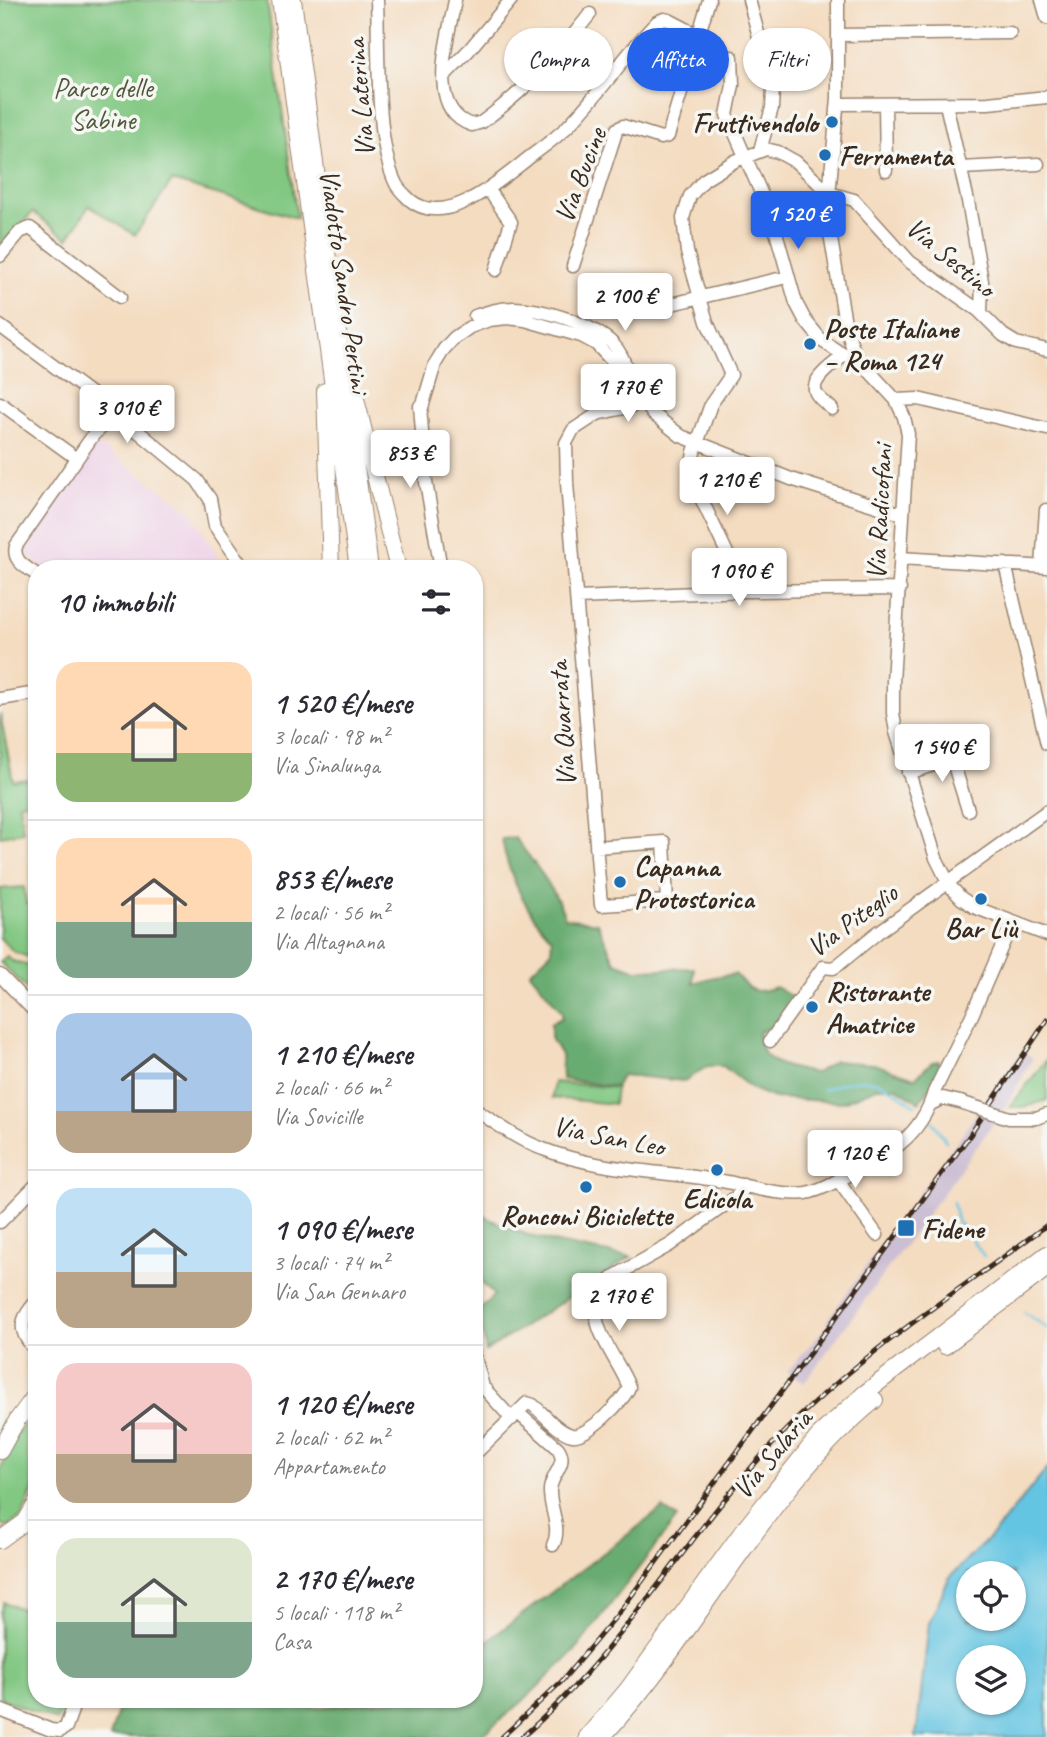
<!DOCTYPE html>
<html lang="it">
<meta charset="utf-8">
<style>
:root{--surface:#fff;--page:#f7f7f7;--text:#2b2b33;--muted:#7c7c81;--line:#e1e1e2;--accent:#2563eb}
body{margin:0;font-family:Caveat,sans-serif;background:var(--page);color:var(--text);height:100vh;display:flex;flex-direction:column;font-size:26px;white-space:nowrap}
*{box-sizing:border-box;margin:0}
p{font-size:23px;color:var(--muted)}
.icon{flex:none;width:38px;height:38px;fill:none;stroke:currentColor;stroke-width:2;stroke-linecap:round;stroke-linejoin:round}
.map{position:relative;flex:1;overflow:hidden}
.panel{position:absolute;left:28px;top:560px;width:455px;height:1148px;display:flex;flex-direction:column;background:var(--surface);border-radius:28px;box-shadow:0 2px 5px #0004}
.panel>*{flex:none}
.hud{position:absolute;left:504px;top:28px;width:438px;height:63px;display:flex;gap:14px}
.controls{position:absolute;left:956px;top:1561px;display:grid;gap:14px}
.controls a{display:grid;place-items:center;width:70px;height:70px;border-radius:50%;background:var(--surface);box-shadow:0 2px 5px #0004;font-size:35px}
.price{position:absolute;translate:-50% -60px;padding:0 16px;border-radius:7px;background:#fff;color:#222;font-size:23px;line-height:46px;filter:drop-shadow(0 2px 4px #0008)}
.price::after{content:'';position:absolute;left:50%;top:42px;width:21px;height:16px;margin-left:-10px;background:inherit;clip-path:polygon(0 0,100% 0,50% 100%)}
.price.active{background:var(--accent);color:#fff}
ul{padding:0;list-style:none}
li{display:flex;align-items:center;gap:21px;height:175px;padding:0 28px}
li+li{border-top:2px solid var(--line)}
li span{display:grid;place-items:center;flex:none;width:196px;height:140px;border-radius:21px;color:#555}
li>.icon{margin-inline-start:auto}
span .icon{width:84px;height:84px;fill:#fffc;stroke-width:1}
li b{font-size:30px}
h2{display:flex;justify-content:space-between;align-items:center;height:84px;padding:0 28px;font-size:30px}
.tag{padding:0 24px;border-radius:32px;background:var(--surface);box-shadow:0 2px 5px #0004;font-size:24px;line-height:63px}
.tag.active{background:var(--accent);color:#fff}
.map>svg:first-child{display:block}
</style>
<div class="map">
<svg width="1047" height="1737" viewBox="0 0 1047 1737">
<rect width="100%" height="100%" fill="#f6f6f2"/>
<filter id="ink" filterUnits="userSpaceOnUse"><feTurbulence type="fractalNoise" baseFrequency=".0143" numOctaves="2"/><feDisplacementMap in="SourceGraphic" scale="14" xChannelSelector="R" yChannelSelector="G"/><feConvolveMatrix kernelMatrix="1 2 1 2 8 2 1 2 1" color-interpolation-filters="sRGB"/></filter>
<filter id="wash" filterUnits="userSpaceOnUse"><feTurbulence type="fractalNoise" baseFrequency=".00686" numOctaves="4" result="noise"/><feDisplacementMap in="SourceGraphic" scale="28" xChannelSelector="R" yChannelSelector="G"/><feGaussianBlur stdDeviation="1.57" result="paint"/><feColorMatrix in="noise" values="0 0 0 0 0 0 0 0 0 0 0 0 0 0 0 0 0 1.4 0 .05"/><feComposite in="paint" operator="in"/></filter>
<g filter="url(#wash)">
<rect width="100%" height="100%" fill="#f4dcc0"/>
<path fill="#eed0e7" d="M 94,442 L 191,511 L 225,569 L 45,569 L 19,548 Z"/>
<path fill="#ccbed3" d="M 1022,1051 L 1033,1058 L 1004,1109 L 804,1383 L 787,1372 L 828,1324 L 826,1322 Z"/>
<path fill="#82c883" stroke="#5e7950" stroke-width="2" d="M 0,0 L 267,0 L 297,218 L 172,181 L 135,235 L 89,206 L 68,239 L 33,212 L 0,246 Z
M 0,713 L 13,781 L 37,778 L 37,800 L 19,803 L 23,832 L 0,836 Z
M 24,887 L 26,904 L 37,903 L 37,960 L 14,952 L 0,938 L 0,889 Z
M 7,956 L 12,961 L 37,968 L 37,999 L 0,962 Z
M 1047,1059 L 1047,1100 L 1025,1107 L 1010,1107 Z
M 554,1082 L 616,1088 L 614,1104 L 552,1098 Z
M 37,1405 L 37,1480 L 22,1517 L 7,1527 L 0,1525 L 0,1470 L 15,1437 Z
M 4,1602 L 37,1615 L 37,1699 L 66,1699 L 57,1721 L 0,1698 L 0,1613 Z"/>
<path fill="#69ac71" stroke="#526b48" stroke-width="2" d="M 515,838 C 534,863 555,888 565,918 L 597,923 L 615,962 L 637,970 L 694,968 L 693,983 L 714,977 L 735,974 C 751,991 753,995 776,987 L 795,999 L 774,1026 L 759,1032 C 756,1064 791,1069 816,1073 L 834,1061 L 874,1064 L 915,1078 L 932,1062 L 939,1061 L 942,1073 L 919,1102 L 895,1087 L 879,1087 L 843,1102 L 774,1098 L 752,1089 L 723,1066 L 708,1066 L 684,1081 L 622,1075 L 615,1087 L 562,1079 L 561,1055 L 551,1038 L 551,1023 L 562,1018 L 562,1012 L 530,972 L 551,952 L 552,938 C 526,912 508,875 502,839 Z
M 474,1210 C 522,1240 576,1247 631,1257 L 486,1351 L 479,1311 L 494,1295 L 474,1275 Z
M 663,1508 L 677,1518 L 574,1652 L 522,1702 L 479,1737 L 110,1737 L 122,1699 L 268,1699 L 313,1708 L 404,1699 L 474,1699 L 474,1651 Z"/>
<path fill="#64c5e2" stroke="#507880" stroke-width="2" fill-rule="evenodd" d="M 1047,1468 L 1047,1737 L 916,1737 L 929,1623 L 949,1578 L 996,1531 ZM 968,1573 L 1013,1573 L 1013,1619 L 968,1619 ZM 968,1657 L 1013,1657 L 1013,1703 L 968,1703 Z"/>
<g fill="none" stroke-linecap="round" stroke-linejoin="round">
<path stroke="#64c5e2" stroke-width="2.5" d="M 823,1090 C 870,1073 875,1077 915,1105
M 932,1121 L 946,1141
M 953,1202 L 957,1221 L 984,1256
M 1024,1312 L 1047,1328"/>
</g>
</g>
<g filter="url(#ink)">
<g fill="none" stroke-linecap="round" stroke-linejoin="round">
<g stroke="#98836f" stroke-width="15">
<path id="minor" d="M 377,0 C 379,49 375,142 396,184 C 399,190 405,195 410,200 C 445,229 498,182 526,160 C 540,149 555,139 567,127 C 600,94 625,54 657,22 L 664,19 L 669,20 L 698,35
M 455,0 C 449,36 424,110 472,125 L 482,122 C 529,87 554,60 590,14
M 749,0 L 773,88 L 772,108 L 760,150
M 838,0 L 838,98 L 828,206 L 829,227 L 845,323 L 852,346 L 859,360 L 896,400 L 904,417 L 908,434 L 893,682 L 893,713 L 896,732 L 936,858 L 950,886 L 961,898 L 974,907 L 1047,935
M 1042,0 L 1047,18
M 839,35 L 1010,33
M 732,57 L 733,85 L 727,115 L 772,218 L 796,303 L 805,320 L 822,341 L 844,355 L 856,356
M 444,76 L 469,50 L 511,0
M 838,104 L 988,103 L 1047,97
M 885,104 L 886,170
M 946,104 L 968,201 L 982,281 L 981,313
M 961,168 L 1038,164
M 488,189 L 511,222 L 496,270
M 0,256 L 20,232 L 30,228 L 120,297
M 573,266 L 617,129 L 623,126 L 661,138 L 668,136 L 709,0
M 650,309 L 787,277
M 475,316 C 487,312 499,308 512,308 C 539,307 593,324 613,344 C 622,353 625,365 630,377
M 0,326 L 106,405 L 197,480 L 210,499 L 215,526 L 245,569
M 896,400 L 918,399 L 1047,429
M 0,403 L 69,453
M 420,406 L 426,482 L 441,569
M 832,409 C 827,404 819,399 816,393 C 809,379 836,363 844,355
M 421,411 L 435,364 L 444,349 L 454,338 L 470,327 L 489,320 L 507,318 L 525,320 L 581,336 L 596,344 L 631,381 L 652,413 L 681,436 L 791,479 L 902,514
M 601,413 L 629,407 L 644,401
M 900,558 L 1047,567
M 1005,564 L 1047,744
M 1042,566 L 1046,510
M 37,575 C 26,567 12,561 16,546 L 94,434 L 116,414
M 745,591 L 690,475 L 694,452 L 711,404 L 731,375 L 707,322 L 687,252 L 683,218 L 690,196 L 704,180 L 735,161 L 766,149 L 778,152 L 796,162 L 829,193 L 854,200 L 910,262 L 978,310 L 1003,335 L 1016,343 L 1047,350
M 577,598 L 745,591 L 900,589
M 0,699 L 37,693
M 908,773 L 952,759 L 968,810
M 596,847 L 664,842 L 667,901 L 601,905 L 567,483 L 566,443 L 573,430 L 599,413 L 619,388 L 631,381
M 0,975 L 37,1014
M 770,1041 L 823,967 L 833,968 L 838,965 L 877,933 L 1047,811
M 931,1104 L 943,1098 L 960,1102
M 474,1109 C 497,1124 518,1140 543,1149 C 599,1171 663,1171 722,1181 C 749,1186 778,1196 806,1193 C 820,1191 832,1183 845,1177 C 885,1157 921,1138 934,1092 L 972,1015 L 1012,923
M 1036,1118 L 1047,1114
M 838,1180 L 877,1235
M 0,1222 L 37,1184
M 37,1301 C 18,1321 18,1332 37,1352
M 474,1353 L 483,1387 L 512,1419
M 518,1413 L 558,1448 C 569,1464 551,1474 550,1490 C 549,1508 562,1528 553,1545
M 474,1447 L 478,1451 L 527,1403 L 533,1405 C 544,1414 558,1432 572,1435 C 586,1438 625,1400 629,1387 C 617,1357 588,1328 597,1294 L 613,1277 L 670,1245 L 736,1197 L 742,1191 L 743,1185
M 0,1710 L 51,1730 L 60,1731 L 66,1727 L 76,1699"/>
</g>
<g stroke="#98836f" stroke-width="18">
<path id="major" d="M 280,0 L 358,569
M 293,0 L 370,569
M 325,391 L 331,569
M 354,391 L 398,569
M 945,1346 L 1047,1268
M 0,1451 L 17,1420 L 37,1393
M 0,1540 L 25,1522 L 37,1502
M 587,1737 L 627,1690 L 742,1532 L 821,1433 L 865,1393 L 1047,1254
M 602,1737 C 701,1631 762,1493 875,1400"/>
</g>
<use href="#minor" stroke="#fff" stroke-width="12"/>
<use href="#major" stroke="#fff" stroke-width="16"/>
<g stroke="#3b2a1e" stroke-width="5">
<path id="rail" d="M 502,1737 L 561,1682 L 618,1614 L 970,1135 L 1047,1020
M 522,1737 C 618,1655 682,1543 766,1451 C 848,1361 951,1297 1047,1225"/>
</g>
<use href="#rail" stroke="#f6f6f2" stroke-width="2.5" stroke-dasharray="8" stroke-linecap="butt"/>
<g stroke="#98836f" stroke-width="15" stroke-linecap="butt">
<path id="minor-bridge" d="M 960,1102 L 1009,1118 L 1036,1118"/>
</g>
<use href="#minor-bridge" stroke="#fff" stroke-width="12"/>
</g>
</g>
<g fill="#1f6fb2" stroke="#f6f6f2" stroke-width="2.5">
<circle cx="832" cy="122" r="7"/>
<circle cx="825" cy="155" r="7"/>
<circle cx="810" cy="344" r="7"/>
<circle cx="620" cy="882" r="7"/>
<circle cx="981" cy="899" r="7"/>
<circle cx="812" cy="1007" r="7"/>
<circle cx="717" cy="1170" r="7"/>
<circle cx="586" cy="1187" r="7"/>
<rect x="897" y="1219" width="18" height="18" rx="3.5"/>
</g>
<g text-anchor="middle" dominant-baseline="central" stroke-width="7" stroke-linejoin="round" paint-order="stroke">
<g font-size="28" fill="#50593c" stroke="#f6f6f2">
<text x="103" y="87">Parco delle<tspan x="103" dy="32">Sabine</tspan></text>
</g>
<g font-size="28" fill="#3b2a1e" stroke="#f6f6f2">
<text transform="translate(360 98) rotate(-95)">Via Laterina</text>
<text transform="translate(580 175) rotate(-69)">Via Bucine</text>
<text transform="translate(951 257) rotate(40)">Via Sestino</text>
<text transform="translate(345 281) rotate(82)">Viadotto Sandro Pertini</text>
<text transform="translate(879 512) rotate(-87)">Via Radicofani</text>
<text transform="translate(562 724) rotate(-94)">Via Quarrata</text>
<text transform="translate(852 920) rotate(-36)">Via Piteglio</text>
<text transform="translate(609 1136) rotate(11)">Via San Leo</text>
<text transform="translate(772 1454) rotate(-50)">Via Salaria</text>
</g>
<g font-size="28" font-weight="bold" fill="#3b2a1e" stroke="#f6f6f2" text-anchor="start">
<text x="818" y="122" text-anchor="end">Fruttivendolo</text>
<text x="839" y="155">Ferramenta</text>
<text x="824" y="328">Poste Italiane<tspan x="824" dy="32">– Roma 124</tspan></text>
<text x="634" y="866">Capanna<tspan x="634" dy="32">Protostorica</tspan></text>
<text x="981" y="927" text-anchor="middle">Bar Liù</text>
<text x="826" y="991">Ristorante<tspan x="826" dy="32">Amatrice</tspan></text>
<text x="717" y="1198" text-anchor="middle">Edicola</text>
<text x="586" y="1215" text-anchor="middle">Ronconi Biciclette</text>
<text x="922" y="1228">Fidene</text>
</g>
</g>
</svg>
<div class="controls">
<a><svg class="icon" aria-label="locate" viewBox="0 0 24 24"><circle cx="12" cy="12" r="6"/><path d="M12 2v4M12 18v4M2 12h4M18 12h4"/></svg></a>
<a><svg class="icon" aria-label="layers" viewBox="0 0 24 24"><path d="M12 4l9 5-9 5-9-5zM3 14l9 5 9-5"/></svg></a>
</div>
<b class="price active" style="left:798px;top:251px">1 520 €</b>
<b class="price" style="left:625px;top:333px">2 100 €</b>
<b class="price" style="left:628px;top:424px">1 770 €</b>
<b class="price" style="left:127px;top:445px">3 010 €</b>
<b class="price" style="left:410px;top:490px">853 €</b>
<b class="price" style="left:727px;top:517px">1 210 €</b>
<b class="price" style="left:739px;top:608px">1 090 €</b>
<b class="price" style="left:942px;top:784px">1 540 €</b>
<b class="price" style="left:855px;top:1190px">1 120 €</b>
<b class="price" style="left:619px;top:1333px">2 170 €</b>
<div class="hud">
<a class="tag">Compra</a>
<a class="tag active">Affitta</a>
<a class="tag">Filtri</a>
</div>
<section class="panel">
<h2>10 immobili<svg class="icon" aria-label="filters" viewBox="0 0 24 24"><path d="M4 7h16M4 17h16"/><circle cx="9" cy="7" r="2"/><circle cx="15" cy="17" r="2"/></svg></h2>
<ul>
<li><span style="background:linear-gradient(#ffd9b3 65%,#8fb573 0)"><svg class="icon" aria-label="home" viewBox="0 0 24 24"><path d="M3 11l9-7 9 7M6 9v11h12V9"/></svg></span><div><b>1 520 €/mese</b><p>3 locali · 98 m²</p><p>Via Sinalunga</p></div></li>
<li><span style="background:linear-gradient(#ffd9b3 60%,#7fa58c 0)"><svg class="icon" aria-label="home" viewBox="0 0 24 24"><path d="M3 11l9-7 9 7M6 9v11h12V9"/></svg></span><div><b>853 €/mese</b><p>2 locali · 56 m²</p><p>Via Altagnana</p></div></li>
<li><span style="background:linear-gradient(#a9c7e8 70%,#b9a48a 0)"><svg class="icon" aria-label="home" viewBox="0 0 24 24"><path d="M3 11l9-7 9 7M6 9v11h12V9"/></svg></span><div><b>1 210 €/mese</b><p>2 locali · 66 m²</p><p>Via Sovicille</p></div></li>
<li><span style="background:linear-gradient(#bfe0f5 60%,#b9a48a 0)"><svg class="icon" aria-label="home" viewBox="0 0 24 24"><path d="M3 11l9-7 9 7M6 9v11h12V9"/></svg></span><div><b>1 090 €/mese</b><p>3 locali · 74 m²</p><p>Via San Gennaro</p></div></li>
<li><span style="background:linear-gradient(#f6c9c9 65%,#b9a48a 0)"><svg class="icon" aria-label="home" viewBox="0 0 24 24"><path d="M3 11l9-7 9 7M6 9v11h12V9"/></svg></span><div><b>1 120 €/mese</b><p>2 locali · 62 m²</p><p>Appartamento</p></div></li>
<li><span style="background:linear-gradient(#dfe7d0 60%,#7fa58c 0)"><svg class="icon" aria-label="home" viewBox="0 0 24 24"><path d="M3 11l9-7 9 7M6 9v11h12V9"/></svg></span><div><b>2 170 €/mese</b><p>5 locali · 118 m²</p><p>Casa</p></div></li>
</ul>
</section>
</div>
